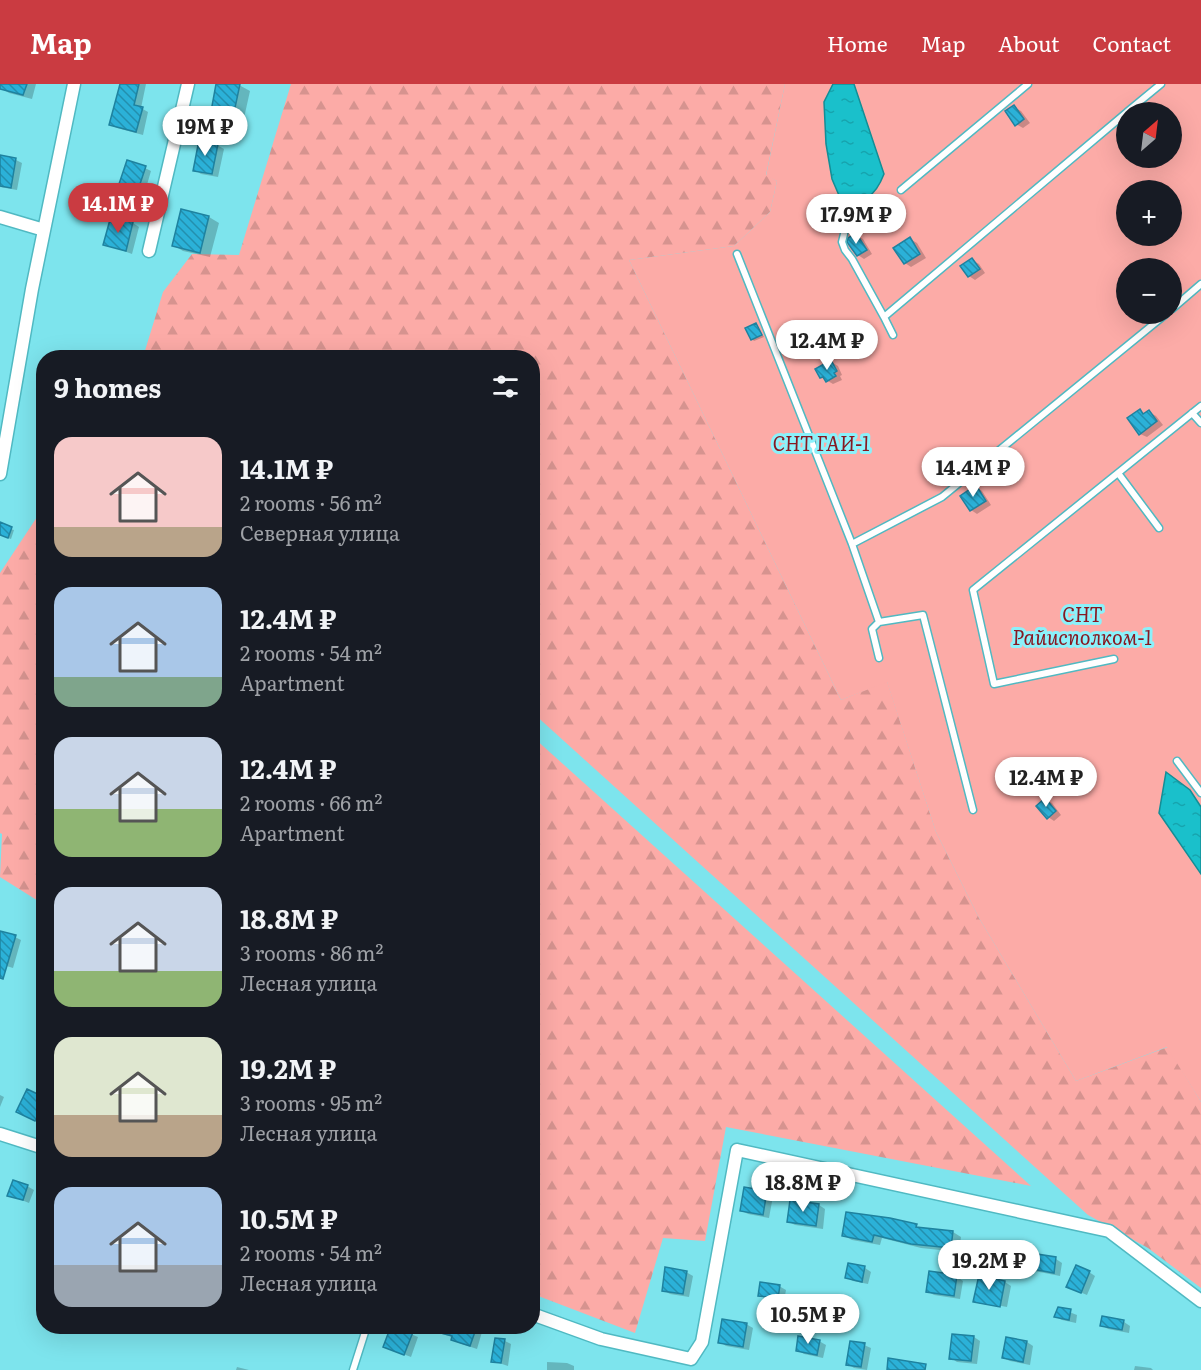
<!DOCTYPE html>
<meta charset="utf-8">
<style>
:root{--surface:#171b24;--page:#242831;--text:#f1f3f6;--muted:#9ea1a6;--accent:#ca3b41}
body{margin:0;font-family:Literata,serif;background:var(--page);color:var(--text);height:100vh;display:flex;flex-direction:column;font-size:22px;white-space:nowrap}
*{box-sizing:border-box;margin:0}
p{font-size:20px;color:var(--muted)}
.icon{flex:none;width:33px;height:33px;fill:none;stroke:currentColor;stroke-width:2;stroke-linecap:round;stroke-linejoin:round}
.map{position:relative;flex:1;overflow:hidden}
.side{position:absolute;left:36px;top:266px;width:504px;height:984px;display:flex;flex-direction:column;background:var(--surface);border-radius:24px;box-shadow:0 6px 24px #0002}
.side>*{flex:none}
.needle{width:39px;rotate:28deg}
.tools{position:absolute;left:1116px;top:18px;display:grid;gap:12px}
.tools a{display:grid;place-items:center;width:66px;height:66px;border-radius:50%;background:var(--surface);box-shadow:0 6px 24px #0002;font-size:30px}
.price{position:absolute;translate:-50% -51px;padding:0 14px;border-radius:21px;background:#fff;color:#222;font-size:20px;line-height:39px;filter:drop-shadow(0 2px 3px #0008)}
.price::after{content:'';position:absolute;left:50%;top:36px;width:18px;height:14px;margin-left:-9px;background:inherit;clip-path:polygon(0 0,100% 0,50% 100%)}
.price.selected{background:var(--accent);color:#fff}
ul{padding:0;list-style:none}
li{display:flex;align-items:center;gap:18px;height:150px;padding:0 18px}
li span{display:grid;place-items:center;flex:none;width:168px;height:120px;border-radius:18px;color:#555}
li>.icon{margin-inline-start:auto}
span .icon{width:72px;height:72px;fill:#fffc;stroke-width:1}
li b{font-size:26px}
h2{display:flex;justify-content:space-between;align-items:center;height:72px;padding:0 18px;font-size:26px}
header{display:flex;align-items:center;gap:36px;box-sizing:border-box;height:84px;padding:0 30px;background:var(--accent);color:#fff}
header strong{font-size:28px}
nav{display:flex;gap:33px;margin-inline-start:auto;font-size:21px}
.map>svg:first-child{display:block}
</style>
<header>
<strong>Map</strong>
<nav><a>Home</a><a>Map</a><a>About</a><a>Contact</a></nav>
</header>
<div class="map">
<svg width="1201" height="1286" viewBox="0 0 1201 1286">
<defs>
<pattern id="forest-firs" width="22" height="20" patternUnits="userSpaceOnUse" patternTransform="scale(1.5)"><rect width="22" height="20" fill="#fcaba7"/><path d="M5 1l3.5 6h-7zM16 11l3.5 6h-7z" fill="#d6938f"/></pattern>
<pattern id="water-ripples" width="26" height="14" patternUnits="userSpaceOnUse" patternTransform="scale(1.5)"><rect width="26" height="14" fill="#1ac0cb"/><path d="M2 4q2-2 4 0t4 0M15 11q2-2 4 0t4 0" fill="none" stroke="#16a4ae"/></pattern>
<pattern id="building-back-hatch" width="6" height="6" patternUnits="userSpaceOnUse" patternTransform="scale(1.5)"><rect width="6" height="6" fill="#2bb1d8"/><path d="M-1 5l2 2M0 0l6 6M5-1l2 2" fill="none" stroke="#238fae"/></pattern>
</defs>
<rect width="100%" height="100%" fill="#7de4ed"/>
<path fill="url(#forest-firs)" d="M 291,0 L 785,0 L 766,91 L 777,97 L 770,128 L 734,162 L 629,176 L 841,616 L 887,597 L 936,748 L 979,834 L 1076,997 L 1168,963 L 1201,1018 L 1201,1204 L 1148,1164 L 1088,1131 L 533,629 L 532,273 L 143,273 L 163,208 L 192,170 L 239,171 Z
M 43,424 L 44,820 L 43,820 L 0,793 L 2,750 L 0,749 L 0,489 Z
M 532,653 L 533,653 L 1031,1102 L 726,1043 L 705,1157 L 663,1154 L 635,1249 L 533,1210 Z"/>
<path fill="#fcaba7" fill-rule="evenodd" d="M 785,0 L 1201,0 L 1201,1018 L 1167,963 L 1076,997 L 979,834 L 936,748 L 887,598 L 841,616 L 629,176 L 734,162 L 770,128 L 777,97 L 766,92 ZM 1126,28 L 1172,28 L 1172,74 L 1126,74 ZM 1126,106 L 1172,106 L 1172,152 L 1126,152 ZM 1126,184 L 1172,184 L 1172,230 L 1126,230 Z"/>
<path fill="url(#water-ripples)" stroke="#138e96" stroke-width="1.5" d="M 833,0 L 854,0 L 884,90 C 875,113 865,119 841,116 L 832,95 L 826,60 L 824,18 Z
M 1166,688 L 1190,706 L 1201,723 L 1201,790 L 1159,729 Z"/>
<path fill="#0003" d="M 2,0 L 36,0 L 32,15 L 9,9 L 1,4 Z
M 120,0 L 146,0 L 141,24 L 148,28 L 143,51 L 117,44 L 111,41 Z
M 218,0 L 239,1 L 250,7 L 242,43 L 222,38 L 211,33 Z
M 1014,23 L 1021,27 L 1030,39 L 1023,44 L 1016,40 Z
M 217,61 L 224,65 L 218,93 L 201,90 L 195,86 Z
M 0,73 L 16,76 L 22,79 L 17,106 L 0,103 Z
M 145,84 L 151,87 L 144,111 L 120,102 Z
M 182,127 L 209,133 L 219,139 L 210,173 L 183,167 L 173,161 Z
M 112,134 L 133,139 L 139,143 L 132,170 L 105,160 Z
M 856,151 L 863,155 L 872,170 L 864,175 L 858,171 Z
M 910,155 L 917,159 L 926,174 L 911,183 L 905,179 Z
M 972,176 L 979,180 L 985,189 L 975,196 L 969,192 Z
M 756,241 L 764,253 L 754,257 L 752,255 Z
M 831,278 L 838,282 L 842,291 L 840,292 L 842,296 L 833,300 L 821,293 Z
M 1140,327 L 1146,330 L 1149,328 L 1156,332 L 1163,341 L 1147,353 L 1140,350 Z
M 976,403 L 982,407 L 991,421 L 977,430 L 971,426 Z
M 0,442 L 14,446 L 11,455 L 0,451 Z
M 1046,716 L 1052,719 L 1061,731 L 1054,737 L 1048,733 Z
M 0,851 L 15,853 L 21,856 L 13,884 L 0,880 Z
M 0,1011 L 4,1013 L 0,1023 Z
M 44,1014 L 42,1039 L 25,1031 Z
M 27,1102 L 34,1106 L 29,1119 L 9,1111 Z
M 766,1108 L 773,1112 L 769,1134 L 748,1130 L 742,1127 Z
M 791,1117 L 819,1121 L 825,1125 L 823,1145 L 795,1141 L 789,1138 Z
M 916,1142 L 921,1145 L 953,1148 L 961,1153 L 959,1168 L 921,1164 L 882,1154 L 880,1161 L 852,1156 L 844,1152 Z
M 1025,1169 L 1056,1175 L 1062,1179 L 1060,1192 L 1029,1186 L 1023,1182 Z
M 865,1184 L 871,1188 L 868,1200 L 853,1197 L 847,1193 Z
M 686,1188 L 693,1192 L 689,1213 L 670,1210 L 663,1206 Z
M 930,1188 L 957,1193 L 963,1197 L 960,1215 L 934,1211 L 927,1207 Z
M 1089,1188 L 1095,1192 L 1087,1211 L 1075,1206 Z
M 980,1193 L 1005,1198 L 1011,1202 L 1007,1223 L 980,1218 L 980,1220 L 975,1217 Z
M 779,1202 L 786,1206 L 784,1217 L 766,1215 L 760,1211 Z
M 1059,1224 L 1077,1231 L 1076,1239 L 1062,1236 L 1056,1233 Z
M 1124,1238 L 1130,1242 L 1129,1249 L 1108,1245 L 1101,1241 Z
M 746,1240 L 753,1244 L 749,1266 L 726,1262 L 720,1258 Z
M 392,1242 L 418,1253 L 411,1273 L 385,1263 Z
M 433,1242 L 469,1242 L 482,1248 L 477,1265 L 459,1259 L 453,1255 L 453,1253 L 438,1249 L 432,1245 Z
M 974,1253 L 980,1257 L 977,1280 L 957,1278 L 951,1274 Z
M 505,1257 L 511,1260 L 508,1282 L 493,1277 Z
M 819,1257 L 826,1261 L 823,1274 L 804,1270 L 797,1266 Z
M 1027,1258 L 1033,1262 L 1030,1281 L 1010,1277 L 1003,1274 Z
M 864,1261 L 871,1264 L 867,1286 L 854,1284 L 848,1280 Z
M 547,1278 L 567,1279 L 574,1282 L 574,1286 L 547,1286 Z
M 1135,1282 L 1151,1284 L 1153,1286 L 1134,1286 Z
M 237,1283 L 249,1286 L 236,1286 Z"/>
<path fill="url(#building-back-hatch)" stroke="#1e829f" stroke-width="1.5" d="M 0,0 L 27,0 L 23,11 L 0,5 Z
M 120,0 L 139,0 L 134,21 L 143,23 L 136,48 L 109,41 Z
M 216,0 L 240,0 L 232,38 L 210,33 Z
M 1014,21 L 1024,35 L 1015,42 L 1005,27 Z
M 199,56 L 218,60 L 212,90 L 193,87 Z
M 0,71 L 16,74 L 11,104 L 0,102 Z
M 127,76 L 146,82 L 137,109 L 118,103 Z
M 181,125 L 209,132 L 200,169 L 172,162 Z
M 111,132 L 133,138 L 126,167 L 103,161 Z
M 856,149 L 867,166 L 857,172 L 847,158 L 848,154 Z
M 910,153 L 920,170 L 904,180 L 893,164 Z
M 972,174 L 980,185 L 968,193 L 960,182 Z
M 756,239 L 762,251 L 751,256 L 745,244 Z
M 831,276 L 837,287 L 834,289 L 836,292 L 826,298 L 823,293 L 820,294 L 815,285 Z
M 1140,325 L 1143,330 L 1149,326 L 1157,337 L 1139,351 L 1127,334 Z
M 976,401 L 986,417 L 970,427 L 960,412 Z
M 0,438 L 12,443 L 8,454 L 0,451 Z
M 1045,714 L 1056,727 L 1047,735 L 1036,722 Z
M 0,847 L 16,851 L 3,895 L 0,894 Z
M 27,1005 L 44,1013 L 44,1020 L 35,1037 L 16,1028 Z
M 13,1096 L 28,1101 L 23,1116 L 7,1112 Z
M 744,1103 L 767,1107 L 763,1131 L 740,1127 Z
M 790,1116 L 819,1120 L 816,1142 L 787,1138 Z
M 846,1128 L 890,1134 L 917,1140 L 916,1143 L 953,1147 L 951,1164 L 911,1160 L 874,1151 L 872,1158 L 842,1152 Z
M 1024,1168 L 1056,1173 L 1054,1189 L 1021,1183 Z
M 848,1179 L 865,1182 L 862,1198 L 845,1194 Z
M 1076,1181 L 1090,1187 L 1081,1209 L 1066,1203 Z
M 665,1183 L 687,1187 L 683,1210 L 662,1207 Z
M 929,1187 L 957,1191 L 954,1212 L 926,1208 Z
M 979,1191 L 1005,1197 L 1000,1223 L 973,1218 Z
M 760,1198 L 780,1201 L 778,1214 L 758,1212 Z
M 1058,1223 L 1071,1225 L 1069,1236 L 1054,1233 Z
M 1102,1232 L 1124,1236 L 1122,1246 L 1100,1242 Z
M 722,1235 L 747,1239 L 743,1263 L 718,1259 Z
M 391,1242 L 413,1248 L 404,1271 L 383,1263 Z
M 426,1242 L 477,1242 L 470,1262 L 451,1256 L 452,1252 L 426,1245 Z
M 952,1250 L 974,1252 L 971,1277 L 949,1275 Z
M 798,1252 L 820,1256 L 817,1271 L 796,1267 Z
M 1006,1253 L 1027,1257 L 1023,1278 L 1002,1274 Z
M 495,1254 L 505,1255 L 501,1279 L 491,1278 Z
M 850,1257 L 865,1259 L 861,1283 L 846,1281 Z
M 888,1274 L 926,1280 L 925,1286 L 887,1286 Z"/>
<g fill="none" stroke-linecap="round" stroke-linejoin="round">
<g stroke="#50b9c2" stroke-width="9">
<path id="lane" d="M 1127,28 L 1161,0
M 901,106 L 1028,0
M 844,150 L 842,158 L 845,166 L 852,175 L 884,233 L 1126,29
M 737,170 L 852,460 L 879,538 L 872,545 L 879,574
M 1172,225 L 1201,200
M 884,233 L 893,251
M 1192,329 L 1201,339
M 1118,389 L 1159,444
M 852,460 L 942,413 L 1166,230
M 879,538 L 923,531 L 973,726
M 1114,575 L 994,600 L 973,506 L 1201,322
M 1177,677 L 1201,709
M 353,1286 L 367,1242"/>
</g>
<g stroke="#50b9c2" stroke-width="15">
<path id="street" d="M 0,133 L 44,146
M 149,167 L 188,0
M 0,390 L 32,205 L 74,0
M 0,1050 L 44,1064
M 532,1230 L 601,1255 L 691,1275 L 702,1258 L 737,1066 L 1109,1147 L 1201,1217"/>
</g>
<use href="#lane" stroke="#fff" stroke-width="6"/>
<use href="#street" stroke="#fff" stroke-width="12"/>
</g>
<g text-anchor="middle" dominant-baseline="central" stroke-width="6" stroke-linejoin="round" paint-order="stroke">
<g font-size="20" font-style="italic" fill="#881821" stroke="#8bf1fa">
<text x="821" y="358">СНТ ГАИ-1</text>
<text x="1082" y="529">СНТ<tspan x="1082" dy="23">Райисполком-1</tspan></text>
</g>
</g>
</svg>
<div class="tools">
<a><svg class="needle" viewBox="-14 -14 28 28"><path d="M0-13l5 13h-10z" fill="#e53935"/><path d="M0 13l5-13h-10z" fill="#9ea1a6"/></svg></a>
<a>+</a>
<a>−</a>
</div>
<b class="price" style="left:205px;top:73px">19M ₽</b>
<b class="price selected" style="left:118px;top:150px">14.1M ₽</b>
<b class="price" style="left:856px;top:161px">17.9M ₽</b>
<b class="price" style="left:827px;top:287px">12.4M ₽</b>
<b class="price" style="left:973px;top:414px">14.4M ₽</b>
<b class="price" style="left:1046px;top:724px">12.4M ₽</b>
<b class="price" style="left:803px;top:1129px">18.8M ₽</b>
<b class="price" style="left:989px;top:1207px">19.2M ₽</b>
<b class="price" style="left:808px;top:1261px">10.5M ₽</b>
<section class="side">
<h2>9 homes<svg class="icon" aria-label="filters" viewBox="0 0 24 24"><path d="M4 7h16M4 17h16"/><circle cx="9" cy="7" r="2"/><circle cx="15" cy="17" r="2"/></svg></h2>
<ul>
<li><span style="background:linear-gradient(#f6c9c9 75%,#b9a48a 0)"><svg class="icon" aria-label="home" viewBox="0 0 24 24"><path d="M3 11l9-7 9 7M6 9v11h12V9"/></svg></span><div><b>14.1M ₽</b><p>2 rooms · 56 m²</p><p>Северная улица</p></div></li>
<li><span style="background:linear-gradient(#a9c7e8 75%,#7fa58c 0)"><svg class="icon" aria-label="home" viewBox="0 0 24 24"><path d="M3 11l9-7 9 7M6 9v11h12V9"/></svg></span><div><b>12.4M ₽</b><p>2 rooms · 54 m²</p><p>Apartment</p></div></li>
<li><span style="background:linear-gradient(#c9d6e8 60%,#8fb573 0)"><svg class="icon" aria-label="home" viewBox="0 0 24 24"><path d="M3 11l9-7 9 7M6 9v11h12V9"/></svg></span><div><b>12.4M ₽</b><p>2 rooms · 66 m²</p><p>Apartment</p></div></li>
<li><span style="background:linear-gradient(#c9d6e8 70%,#8fb573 0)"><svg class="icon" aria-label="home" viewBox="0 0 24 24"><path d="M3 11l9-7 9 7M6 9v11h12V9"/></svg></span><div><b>18.8M ₽</b><p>3 rooms · 86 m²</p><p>Лесная улица</p></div></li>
<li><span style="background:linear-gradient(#dfe7d0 65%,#b9a48a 0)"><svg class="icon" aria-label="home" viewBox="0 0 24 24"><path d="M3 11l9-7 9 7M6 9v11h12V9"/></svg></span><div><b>19.2M ₽</b><p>3 rooms · 95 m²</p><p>Лесная улица</p></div></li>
<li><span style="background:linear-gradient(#a9c7e8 65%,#9aa5b1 0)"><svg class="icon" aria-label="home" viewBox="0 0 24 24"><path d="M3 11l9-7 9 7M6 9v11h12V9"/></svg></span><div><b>10.5M ₽</b><p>2 rooms · 54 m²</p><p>Лесная улица</p></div></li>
</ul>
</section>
</div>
